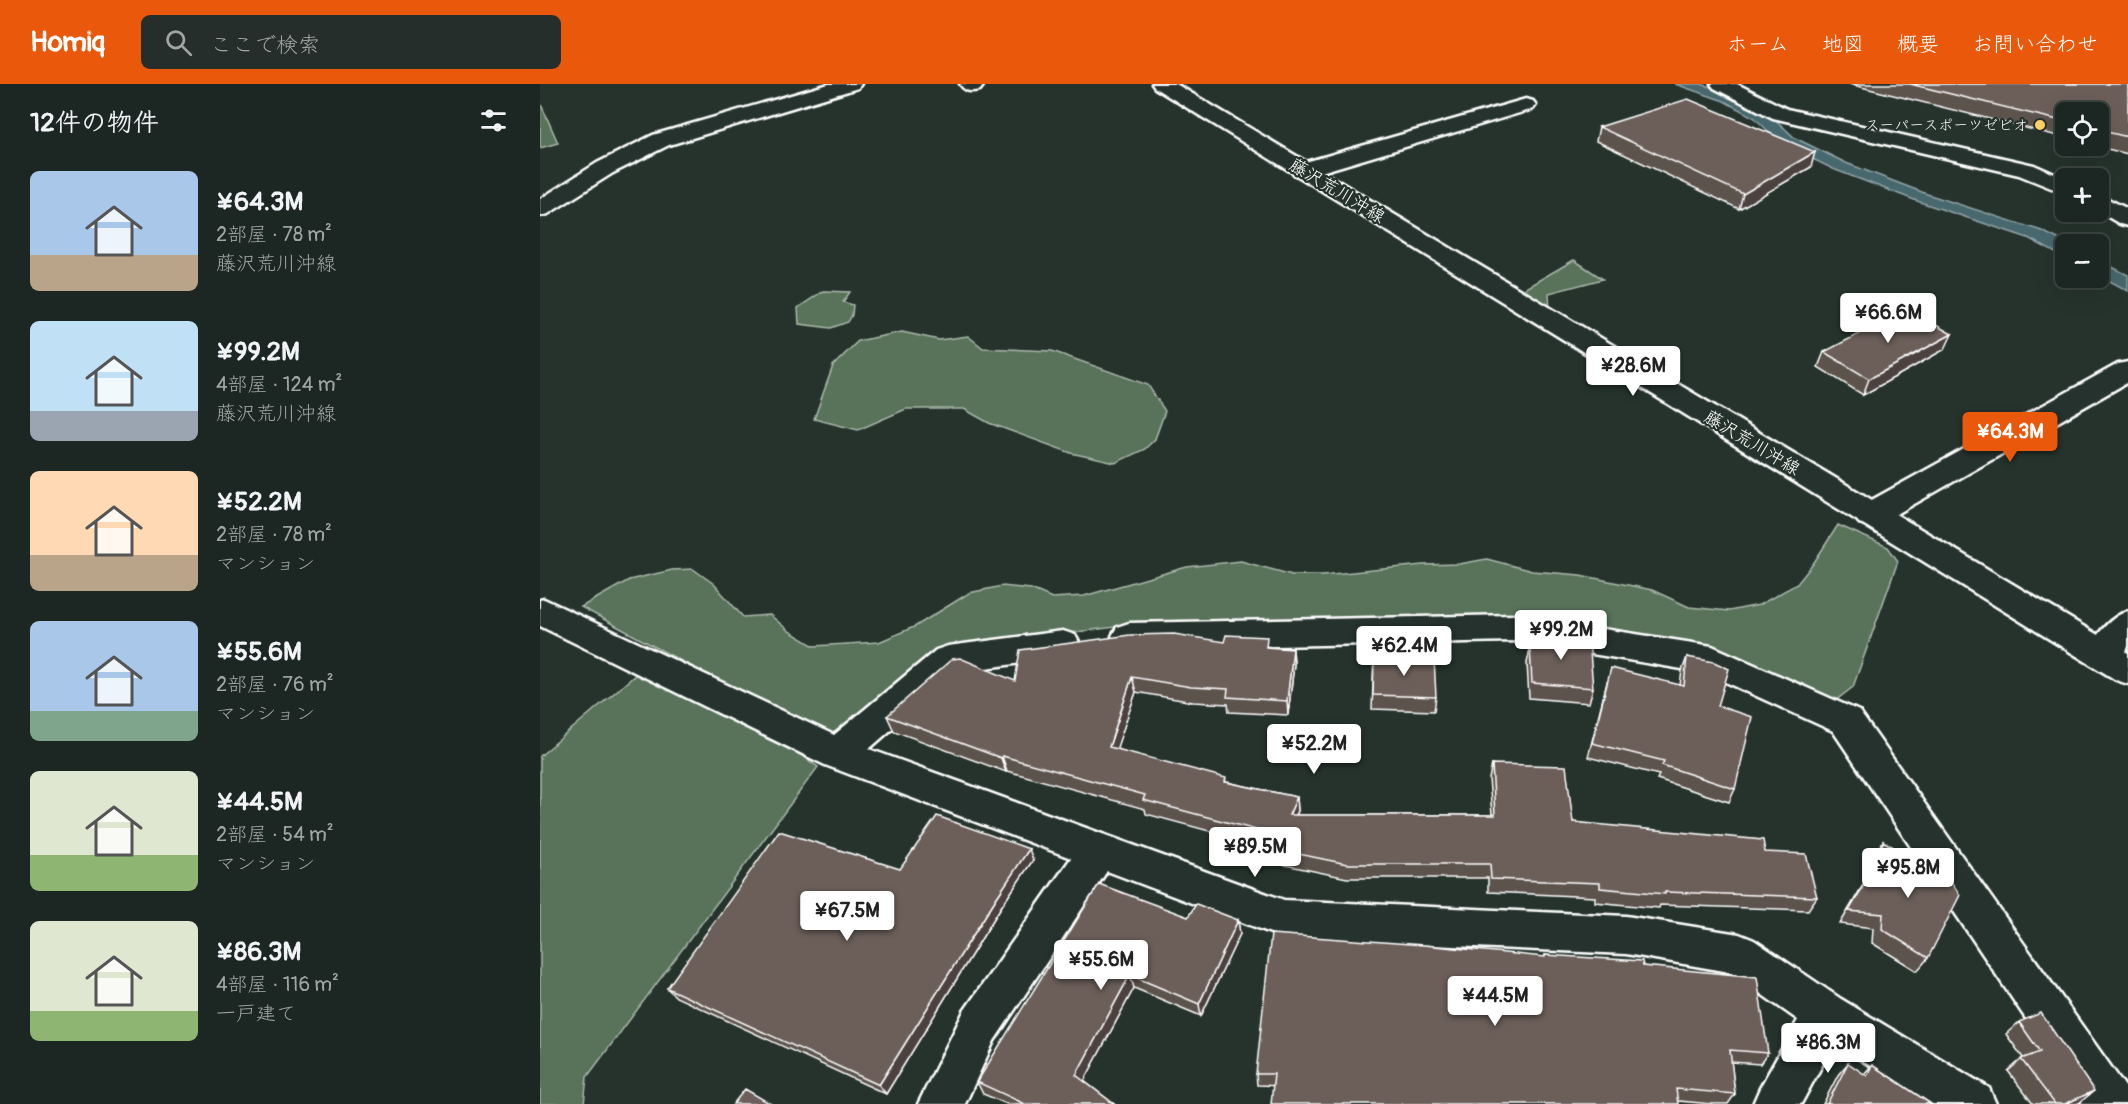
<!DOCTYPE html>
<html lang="ja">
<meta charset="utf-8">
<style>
:root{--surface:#1c2622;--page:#252e2a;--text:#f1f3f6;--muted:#a0a5a5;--line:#3a4340;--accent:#ea580c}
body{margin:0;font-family:Pangolin,"Klee One",sans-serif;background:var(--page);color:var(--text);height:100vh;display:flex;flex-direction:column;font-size:22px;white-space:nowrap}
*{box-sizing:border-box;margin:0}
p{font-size:20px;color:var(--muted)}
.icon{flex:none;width:33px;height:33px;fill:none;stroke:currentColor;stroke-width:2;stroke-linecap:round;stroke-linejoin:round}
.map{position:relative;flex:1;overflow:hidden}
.sheet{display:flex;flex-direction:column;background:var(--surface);width:540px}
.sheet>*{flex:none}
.tools{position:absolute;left:1515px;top:18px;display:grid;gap:12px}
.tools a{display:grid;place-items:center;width:54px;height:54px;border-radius:9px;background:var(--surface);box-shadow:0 6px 24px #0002,0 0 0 2px var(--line);font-size:30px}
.price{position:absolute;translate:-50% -51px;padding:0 14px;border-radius:6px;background:#fff;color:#222;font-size:20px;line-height:39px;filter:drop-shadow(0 2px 3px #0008)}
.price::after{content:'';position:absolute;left:50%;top:36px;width:18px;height:14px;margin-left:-9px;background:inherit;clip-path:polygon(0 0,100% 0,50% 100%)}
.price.active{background:var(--accent);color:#fff}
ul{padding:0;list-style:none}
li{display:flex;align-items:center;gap:18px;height:150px;padding:0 30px}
li span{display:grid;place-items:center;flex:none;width:168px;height:120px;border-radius:9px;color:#555}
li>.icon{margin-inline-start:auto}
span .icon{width:72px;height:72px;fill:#fffc;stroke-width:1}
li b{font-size:26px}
h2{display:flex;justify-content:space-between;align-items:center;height:72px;padding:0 30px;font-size:26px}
header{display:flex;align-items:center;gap:36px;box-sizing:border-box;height:84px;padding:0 30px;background:var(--accent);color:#fff}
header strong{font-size:28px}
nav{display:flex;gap:33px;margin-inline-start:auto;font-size:21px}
.search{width:420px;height:54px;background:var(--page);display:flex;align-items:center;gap:15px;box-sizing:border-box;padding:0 21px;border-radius:9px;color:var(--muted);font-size:22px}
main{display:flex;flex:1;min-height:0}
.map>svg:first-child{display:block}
</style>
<header>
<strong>Homiq</strong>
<div class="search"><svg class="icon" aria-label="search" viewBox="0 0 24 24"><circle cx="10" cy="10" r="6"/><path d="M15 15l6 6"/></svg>ここで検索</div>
<nav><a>ホーム</a><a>地図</a><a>概要</a><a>お問い合わせ</a></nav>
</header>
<main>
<section class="sheet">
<h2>12件の物件<svg class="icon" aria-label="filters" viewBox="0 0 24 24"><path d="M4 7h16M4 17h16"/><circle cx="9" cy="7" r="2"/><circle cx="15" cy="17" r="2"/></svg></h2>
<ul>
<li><span style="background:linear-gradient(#a9c7e8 70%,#b9a48a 0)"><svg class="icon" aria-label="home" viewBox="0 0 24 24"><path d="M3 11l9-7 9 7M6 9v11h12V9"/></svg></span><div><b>¥64.3M</b><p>2部屋 · 78 m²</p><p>藤沢荒川沖線</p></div></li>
<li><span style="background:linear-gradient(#bfe0f5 75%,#9aa5b1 0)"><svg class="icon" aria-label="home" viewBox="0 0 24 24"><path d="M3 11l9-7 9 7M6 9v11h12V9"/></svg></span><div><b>¥99.2M</b><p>4部屋 · 124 m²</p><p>藤沢荒川沖線</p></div></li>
<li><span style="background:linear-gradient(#ffd9b3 70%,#b9a48a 0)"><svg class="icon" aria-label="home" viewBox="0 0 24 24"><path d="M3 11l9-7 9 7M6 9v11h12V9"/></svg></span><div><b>¥52.2M</b><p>2部屋 · 78 m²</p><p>マンション</p></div></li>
<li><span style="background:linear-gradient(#a9c7e8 75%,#7fa58c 0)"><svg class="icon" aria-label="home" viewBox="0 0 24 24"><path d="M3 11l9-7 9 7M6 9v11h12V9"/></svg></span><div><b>¥55.6M</b><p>2部屋 · 76 m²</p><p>マンション</p></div></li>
<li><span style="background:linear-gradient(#dfe7d0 70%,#8fb573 0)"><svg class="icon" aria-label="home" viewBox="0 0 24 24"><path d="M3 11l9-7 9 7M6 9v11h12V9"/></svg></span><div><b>¥44.5M</b><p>2部屋 · 54 m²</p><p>マンション</p></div></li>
<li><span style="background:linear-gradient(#dfe7d0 75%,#8fb573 0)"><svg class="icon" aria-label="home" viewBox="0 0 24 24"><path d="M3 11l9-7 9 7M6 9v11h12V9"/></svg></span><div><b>¥86.3M</b><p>4部屋 · 116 m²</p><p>一戸建て</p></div></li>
</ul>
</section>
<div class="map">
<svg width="1588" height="1020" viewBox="0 0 1588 1020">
<rect width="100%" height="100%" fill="#26332d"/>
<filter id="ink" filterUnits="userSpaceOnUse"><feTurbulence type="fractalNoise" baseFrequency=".0167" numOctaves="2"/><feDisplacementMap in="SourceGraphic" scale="12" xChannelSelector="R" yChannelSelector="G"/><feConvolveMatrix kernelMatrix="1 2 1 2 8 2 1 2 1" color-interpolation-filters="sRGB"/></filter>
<g filter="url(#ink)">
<path fill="#58735a" stroke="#acb9ac" stroke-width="1.5" d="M 0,18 L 18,59 L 0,64 Z
M 1034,176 L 1063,195 L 1009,209 L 1010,228 L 975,210 Z
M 283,207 L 310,208 L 303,218 L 313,221 L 312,231 L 308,238 L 291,244 L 259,240 L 258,224 Z
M 362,248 L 399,256 L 428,252 L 443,264 L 512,267 L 608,301 L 625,327 L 615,355 L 605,365 L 575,379 L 531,369 L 449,339 L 424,325 L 366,325 L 318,346 L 274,335 L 293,282 L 318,257 Z
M 1298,441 L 1348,463 L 1358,477 L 1313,603 L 1295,617 L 1117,555 L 583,542 L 406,565 L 299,658 L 195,606 L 41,523 L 89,496 L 132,486 L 153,485 L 174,500 L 203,533 L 230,531 L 249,547 L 274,562 L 339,558 L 376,542 L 429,509 L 462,502 L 491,505 L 512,514 L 544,512 L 647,483 L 701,477 L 752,491 L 783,491 L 883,481 L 919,480 L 947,475 L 992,487 L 1040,491 L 1112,506 L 1149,523 L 1189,527 L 1219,521 L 1257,500 L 1273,480 Z
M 100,587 L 201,642 L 254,666 L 278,683 L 47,993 L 44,1020 L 0,1020 L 0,672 Z"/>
<path fill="#47686e" stroke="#91a4a8" stroke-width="1.5" d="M 1135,0 L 1161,0 L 1199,13 L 1228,29 L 1255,54 L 1306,79 L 1387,110 L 1502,147 L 1528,160 L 1526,160 L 1525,174 L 1488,154 L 1377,117 L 1293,85 L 1240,59 L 1215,34 L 1184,17 Z
M 1558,176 L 1588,191 L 1588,207 L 1559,191 Z"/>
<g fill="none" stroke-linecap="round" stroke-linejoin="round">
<g stroke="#fff" stroke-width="5">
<path id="minor" d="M 289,0 L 321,0 L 318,4 L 129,61 L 73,89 L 8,130 L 0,132 L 0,115 L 57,79 L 113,51 Z
M 420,0 L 442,0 L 443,2 L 440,6 C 431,8 425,8 420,0 Z
M 1171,0 L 1197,0 L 1247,25 L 1494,81 L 1526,95 L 1526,110 L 1479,91 L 1233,34 L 1174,4 Z
M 986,15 L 993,17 L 996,21 L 993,25 L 771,91 L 763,93 L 755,91 L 752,86 L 755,81 Z
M 1558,110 L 1588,125 L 1588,142 L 1580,140 L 1558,127 Z
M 1588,278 L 1588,298 L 1341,439 L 1330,442 L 1319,439 L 1314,431 L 1319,423 L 1578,280 Z
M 4,515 L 294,651 L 396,566 L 408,562 L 523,547 L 535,551 L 540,560 L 535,569 L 523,573 L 417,588 L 329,665 L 744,816 L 1086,832 L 1199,850 L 1214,856 L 1301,915 L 1449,1004 L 1456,1020 L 1391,1020 L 1294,959 L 1261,1020 L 1213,1020 L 1220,1004 L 1258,936 L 1190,888 L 1086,870 L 744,854 L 567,787 L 454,957 L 425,1020 L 378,1020 L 424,927 L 531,774 L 285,681 L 0,542 L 0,516 Z
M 1588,527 C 1588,538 1588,551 1588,562 C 1584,580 1565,585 1550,580 L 1545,571 C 1554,554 1569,533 1588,527 Z
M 974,531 L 1172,562 L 1319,627 L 1586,1004 L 1588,1020 L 1543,1020 L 1293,647 L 1166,589 L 974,557 L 589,565 L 577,561 L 572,552 L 577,543 L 589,539 Z"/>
</g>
<g stroke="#fff" stroke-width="5">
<path id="secondary" d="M 612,0 L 636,0 L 1588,569 L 1588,600 L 1576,596 L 615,4 Z"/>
</g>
<use href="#minor" fill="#26332d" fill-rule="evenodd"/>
<use href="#secondary" fill="#26332d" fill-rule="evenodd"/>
</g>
<path fill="#5d524d" stroke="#fff" stroke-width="1.5" d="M 1309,0 L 1588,0 L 1588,70 L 1555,62 L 1558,62 L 1558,28 L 1526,28 L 1526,54 Z
M 1059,43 L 1271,83 L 1199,125 L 1056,57 Z
M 1405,265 L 1323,311 L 1278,283 L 1284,268 Z
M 991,547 L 1053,604 L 1049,619 L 989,614 L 987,579 L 989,570 L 988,562 Z
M 684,558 L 753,565 L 754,580 L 748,631 L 689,628 L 688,620 L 653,618 L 596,608 L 576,665 L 687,698 L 757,713 L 758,727 L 756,731 L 952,731 L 949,695 L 952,680 L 1033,738 L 1225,768 L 1277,813 L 1268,826 L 1120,821 L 1119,824 L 1055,818 L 1055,813 L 948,808 L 948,794 L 807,794 L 740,780 L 740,766 L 606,730 L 605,725 L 467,687 L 466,688 L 354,647 L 347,632 L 475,597 Z
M 834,573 L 896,613 L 894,627 L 832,625 Z
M 1147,573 L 1178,622 L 1195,705 L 1189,718 L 1117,695 L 1119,691 L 1048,673 L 1067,598 L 1140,601 L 1142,587 Z
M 1343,757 L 1388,874 L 1377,887 L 1332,859 L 1333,844 L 1300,840 L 1330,789 L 1334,771 Z
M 493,776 L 461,823 L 346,1010 L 136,913 L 127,904 Z
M 648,833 L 698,836 L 700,850 L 661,932 L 594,904 L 544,997 L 574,1020 L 467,1020 L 443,1010 L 437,998 Z
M 1005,871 L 1103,882 L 1228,969 L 1220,980 L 1191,978 L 1195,1010 L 1188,1020 L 1172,1020 L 1138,1017 L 717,1001 L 716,990 L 1004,873 Z
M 1479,938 L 1539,1019 L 1536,1020 L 1493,1020 L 1468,987 L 1483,974 L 1466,950 Z
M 1308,979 L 1324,990 L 1332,981 L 1391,1020 L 1283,1020 L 1298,991 Z"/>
<path fill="#4c423f" stroke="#fff" stroke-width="1.5" d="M 1275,68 L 1271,83 L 1199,125 L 1203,110 Z
M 1412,250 L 1405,265 L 1323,311 L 1329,295 Z
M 753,565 L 754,580 L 748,631 L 747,617 Z
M 592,593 L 596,608 L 572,678 L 569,663 Z
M 462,672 L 467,687 L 466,688 L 461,674 Z
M 757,713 L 758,727 L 749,745 L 749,731 Z
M 489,765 L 493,776 L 461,823 L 346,1010 L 339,1001 L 457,813 Z
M 698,836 L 700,850 L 661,932 L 659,920 Z
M 590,891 L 594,904 L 541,1003 L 536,991 Z
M 1554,1007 L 1539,1019 L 1536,1020 L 1525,1020 Z"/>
<path fill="#6c5f5a" stroke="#fff" stroke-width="1.5" d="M 1370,0 L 1588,0 L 1588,53 L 1558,46 L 1558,28 L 1526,28 L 1526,38 Z
M 1148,15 L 1275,68 L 1203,110 L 1059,43 Z
M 1367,225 L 1412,250 L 1329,295 L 1284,268 Z
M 991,547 L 1049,556 L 1053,604 L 992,599 L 990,563 L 992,564 Z
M 634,550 L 684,558 L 686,551 L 727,553 L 726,563 L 753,565 L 747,617 L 687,613 L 688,605 L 651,603 L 592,593 L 569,663 L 686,694 L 685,698 L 757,713 L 749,731 L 955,731 L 952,680 L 1026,682 L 1033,738 L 1223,756 L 1225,768 L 1266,770 L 1277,813 L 1125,808 L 1125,810 L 1060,804 L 1060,799 L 951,795 L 950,780 L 807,780 L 739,766 L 742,746 L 739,752 L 603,716 L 605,711 L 462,672 L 461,674 L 347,632 L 412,575 L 420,574 L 475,597 L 480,566 L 590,551 Z
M 834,573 L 894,574 L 896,613 L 833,611 Z
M 1147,573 L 1174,578 L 1189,585 L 1178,622 L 1212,633 L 1195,705 L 1122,681 L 1124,677 L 1052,659 L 1071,584 L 1144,602 Z
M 397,732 L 489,765 L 457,813 L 339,1001 L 127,904 L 239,747 L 360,785 Z
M 1343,757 L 1410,796 L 1420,811 L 1388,874 L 1342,845 L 1343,830 L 1309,827 L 1339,775 Z
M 559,800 L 648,833 L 656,820 L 698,836 L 659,920 L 590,891 L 536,991 L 574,1020 L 485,1020 L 437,998 Z
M 731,850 L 884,861 L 1005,873 L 1005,871 L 1102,877 L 1103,882 L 1217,893 L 1228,969 L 1190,966 L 1195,1010 L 1136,1005 L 1138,1020 L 731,1020 L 734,990 L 716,990 Z
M 1501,929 L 1554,1007 L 1525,1020 L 1515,1020 L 1481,975 L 1500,968 L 1479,938 Z
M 1308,979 L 1327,992 L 1332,981 L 1391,1020 L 1287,1020 Z
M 205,1005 L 231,1020 L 193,1020 Z"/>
</g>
<circle fill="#ffd166" stroke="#26332d" stroke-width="2" cx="1500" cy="41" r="6"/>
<g text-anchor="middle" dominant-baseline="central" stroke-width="4.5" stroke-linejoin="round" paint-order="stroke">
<g font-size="15" fill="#fff" stroke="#26332d" text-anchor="end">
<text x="1488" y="41">スーパースポーツゼビオ</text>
</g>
<g font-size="18" fill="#fff" stroke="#26332d">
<text transform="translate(797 107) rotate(31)">藤沢荒川沖線</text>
<text transform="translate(1212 359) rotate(31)">藤沢荒川沖線</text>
</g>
</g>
</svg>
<div class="tools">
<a><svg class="icon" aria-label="locate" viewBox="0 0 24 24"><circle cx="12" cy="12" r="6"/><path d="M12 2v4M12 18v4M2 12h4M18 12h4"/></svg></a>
<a>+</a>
<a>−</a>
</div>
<b class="price" style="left:1348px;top:260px">¥66.6M</b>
<b class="price" style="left:1093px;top:313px">¥28.6M</b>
<b class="price active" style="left:1470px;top:379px">¥64.3M</b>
<b class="price" style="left:1021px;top:577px">¥99.2M</b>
<b class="price" style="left:864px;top:593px">¥62.4M</b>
<b class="price" style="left:774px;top:691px">¥52.2M</b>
<b class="price" style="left:715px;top:794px">¥89.5M</b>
<b class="price" style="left:1368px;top:815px">¥95.8M</b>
<b class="price" style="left:307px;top:858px">¥67.5M</b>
<b class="price" style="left:561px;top:907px">¥55.6M</b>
<b class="price" style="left:955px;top:943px">¥44.5M</b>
<b class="price" style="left:1288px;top:990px">¥86.3M</b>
</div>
</main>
